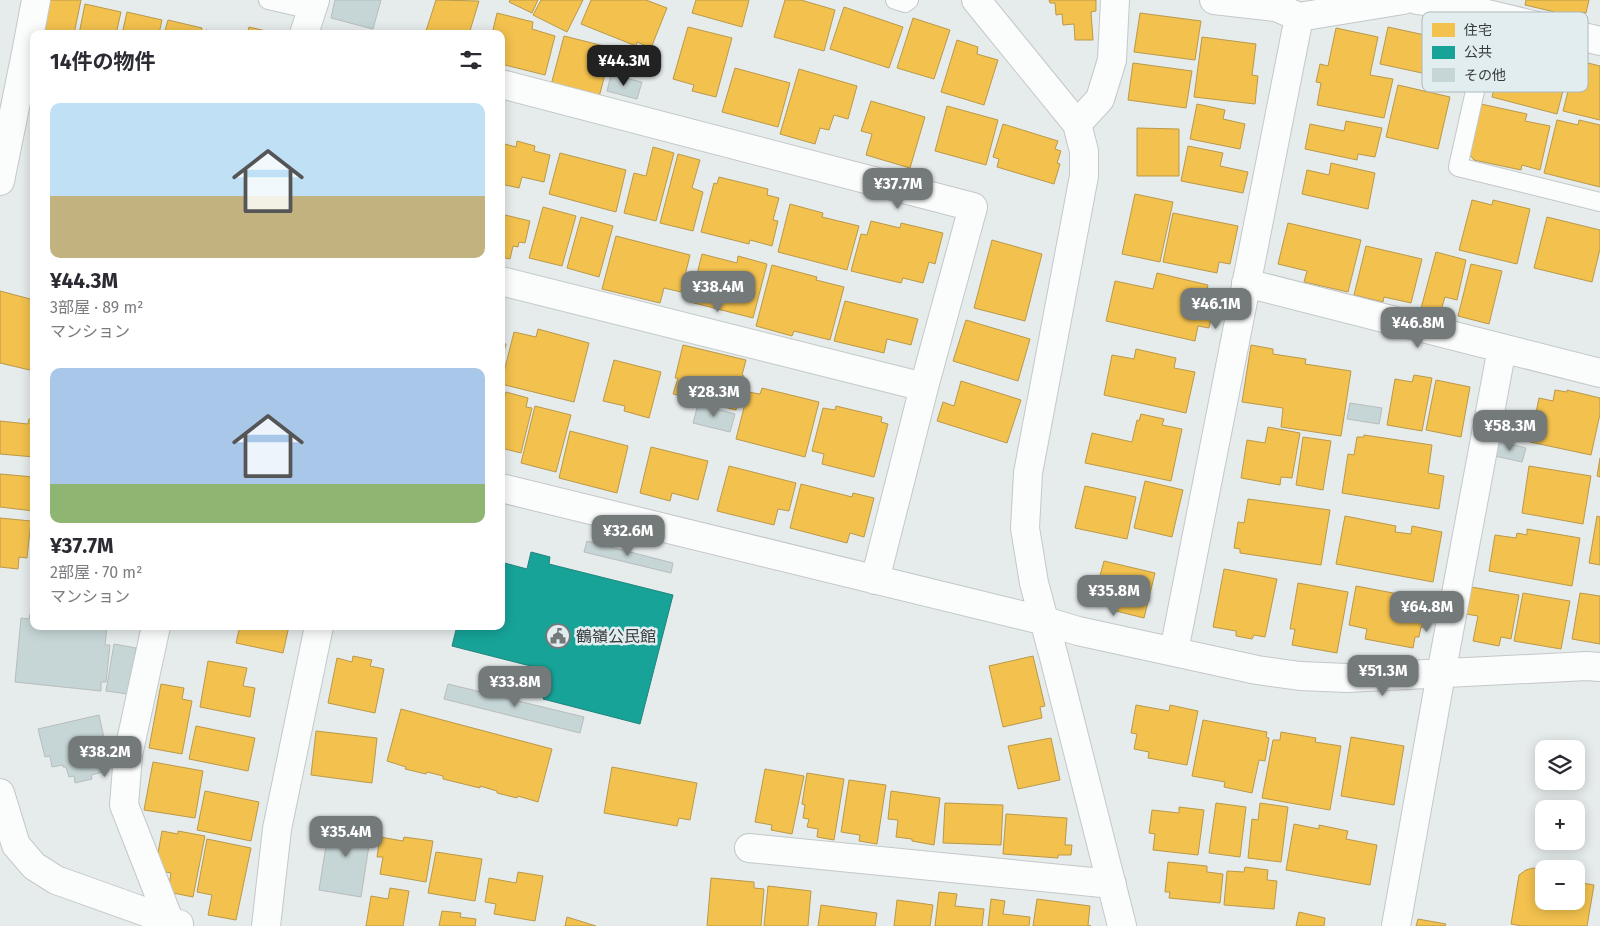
<!DOCTYPE html>
<html lang="ja">
<meta charset="utf-8">
<style>
:root{--surface:#fff;--page:#f2f2f3;--text:#2b2b33;--muted:#7c7c81;--accent:#74797a}
body{margin:0;font-family:"Fira Sans","Noto Sans JP",sans-serif;background:var(--page);color:var(--text);height:100vh;display:flex;flex-direction:column;font-size:19px;white-space:nowrap}
*{box-sizing:border-box;margin:0}
p{font-size:16px;color:var(--muted)}
.icon{flex:none;width:28px;height:28px;fill:none;stroke:currentColor;stroke-width:2;stroke-linecap:round;stroke-linejoin:round}
.map{position:relative;flex:1;overflow:hidden}
.side{position:absolute;left:30px;top:30px;width:475px;height:600px;display:flex;flex-direction:column;background:var(--surface);border-radius:10px;box-shadow:0 2px 12px #0003}
.side>*{flex:none}
.controls{position:absolute;left:1535px;top:740px;display:grid;gap:10px}
.controls a{display:grid;place-items:center;width:50px;height:50px;border-radius:10px;background:var(--surface);box-shadow:0 2px 12px #0003;font-size:25px}
.price{position:absolute;translate:-50% -42px;padding:0 11px;border-radius:10px;background:var(--accent);color:#fff;font-size:16px;line-height:32px;filter:drop-shadow(0 1px 2px #0008)}
.price::after{content:'';position:absolute;left:50%;top:30px;width:15px;height:11px;margin-left:-8px;background:inherit;clip-path:polygon(0 0,100% 0,50% 100%)}
.price.selected{background:#222;color:#fff}
ul{padding:0;list-style:none}
li{display:grid;align-content:center;gap:10px;height:265px;padding:0 20px}
li span{display:grid;place-items:center;height:155px;border-radius:10px;color:#555}
li>.icon{margin-inline-start:auto}
span .icon{width:90px;height:90px;fill:#fffc;stroke-width:1}
li b{font-size:21px}
h2{display:flex;justify-content:space-between;align-items:center;height:60px;padding:0 20px;font-size:21px}
.map>svg:first-child{display:block}
</style>
<div class="map">
<svg width="1600" height="926" viewBox="0 0 1600 926">
<rect width="100%" height="100%" fill="#e6ebec"/>
<path fill="#f2c14e" stroke="#ba9949" d="M 45,0 L 81,0 L 74,34 L 38,34 Z
M 436,0 L 479,1 L 469,34 L 425,34 Z
M 510,0 L 538,0 L 532,13 L 509,2 Z
M 541,0 L 583,0 L 567,32 L 533,15 Z
M 591,0 L 646,0 L 667,8 L 651,48 L 637,42 L 636,46 L 581,24 Z
M 696,0 L 749,0 L 742,27 L 692,13 Z
M 785,0 L 801,0 L 835,10 L 824,51 L 774,37 Z
M 1049,0 L 1096,0 L 1096,11 L 1091,12 L 1093,40 L 1075,40 L 1074,24 L 1063,25 L 1062,14 L 1056,15 L 1055,3 L 1050,3 Z
M 1526,0 L 1589,0 L 1586,13 L 1581,12 L 1580,17 L 1574,15 L 1573,17 L 1566,15 L 1565,21 L 1554,17 L 1555,12 L 1525,5 Z
M 85,4 L 121,12 L 116,34 L 79,34 Z
M 844,7 L 903,27 L 889,68 L 830,49 Z
M 127,12 L 162,20 L 159,34 L 122,34 Z
M 497,13 L 533,22 L 532,29 L 555,36 L 545,75 L 501,64 L 501,34 L 492,34 Z
M 1140,13 L 1201,21 L 1195,60 L 1134,52 Z
M 913,18 L 950,30 L 934,79 L 897,68 Z
M 168,20 L 202,28 L 201,34 L 164,34 Z
M 249,27 L 279,34 L 247,34 Z
M 688,27 L 732,38 L 716,97 L 692,91 L 694,85 L 673,79 Z
M 1388,27 L 1443,39 L 1436,76 L 1380,64 Z
M 1336,28 L 1378,37 L 1370,75 L 1393,79 L 1384,118 L 1317,105 L 1321,83 L 1316,82 L 1320,64 L 1328,66 Z
M 206,30 L 222,34 L 205,34 Z
M 564,36 L 612,48 L 599,97 L 551,85 Z
M 1202,37 L 1256,44 L 1252,75 L 1258,76 L 1255,104 L 1194,97 Z
M 957,40 L 978,47 L 977,54 L 998,60 L 984,105 L 941,92 Z
M 1527,50 L 1551,55 L 1549,61 L 1569,67 L 1557,114 L 1492,97 L 1502,58 L 1524,63 Z
M 1576,60 L 1600,66 L 1600,120 L 1563,111 Z
M 1133,63 L 1192,71 L 1186,108 L 1128,100 Z
M 735,68 L 790,83 L 778,127 L 722,112 Z
M 799,69 L 857,86 L 848,119 L 834,115 L 829,130 L 820,128 L 815,144 L 780,134 Z
M 1398,85 L 1450,97 L 1438,149 L 1386,137 Z
M 871,101 L 925,117 L 910,168 L 866,155 L 872,134 L 861,131 Z
M 1197,104 L 1225,110 L 1223,119 L 1245,124 L 1240,149 L 1190,139 Z
M 1481,104 L 1527,114 L 1525,121 L 1550,126 L 1540,170 L 1522,165 L 1521,170 L 1474,160 L 1470,155 Z
M 947,106 L 998,120 L 986,165 L 935,151 Z
M 1557,120 L 1578,125 L 1579,120 L 1600,125 L 1600,187 L 1544,173 Z
M 1346,121 L 1382,128 L 1375,157 L 1358,154 L 1357,160 L 1305,149 L 1310,124 L 1344,131 Z
M 1003,124 L 1058,141 L 1055,149 L 1061,151 L 1057,163 L 1060,164 L 1054,184 L 997,167 L 999,159 L 993,157 Z
M 1137,128 L 1179,129 L 1179,176 L 1137,176 Z
M 517,141 L 535,146 L 534,151 L 550,155 L 544,182 L 522,177 L 519,188 L 501,184 L 501,143 L 516,147 Z
M 1188,146 L 1223,153 L 1220,166 L 1248,172 L 1243,193 L 1181,181 Z
M 653,147 L 674,153 L 656,221 L 624,213 L 634,173 L 646,176 Z
M 560,153 L 626,170 L 616,212 L 549,194 Z
M 678,154 L 700,160 L 692,188 L 703,192 L 693,231 L 660,223 Z
M 1331,163 L 1375,173 L 1368,209 L 1302,194 L 1307,170 L 1329,175 Z
M 719,177 L 768,189 L 767,195 L 779,198 L 773,220 L 778,221 L 772,246 L 750,240 L 749,244 L 701,232 L 714,183 L 717,184 Z
M 1135,194 L 1173,202 L 1160,262 L 1122,254 Z
M 1472,200 L 1492,205 L 1493,200 L 1530,209 L 1517,264 L 1459,250 Z
M 790,204 L 823,213 L 822,217 L 859,226 L 847,270 L 778,252 Z
M 543,207 L 576,216 L 562,266 L 529,258 Z
M 1173,213 L 1238,226 L 1230,264 L 1219,262 L 1217,273 L 1163,262 Z
M 501,214 L 530,221 L 525,243 L 519,242 L 518,247 L 513,246 L 510,259 L 501,257 Z
M 581,217 L 613,226 L 599,277 L 567,268 Z
M 1547,217 L 1600,230 L 1600,249 L 1592,282 L 1534,268 Z
M 871,221 L 900,228 L 901,223 L 943,233 L 935,264 L 929,262 L 923,283 L 903,278 L 901,283 L 851,271 L 861,234 L 867,235 Z
M 1288,223 L 1361,240 L 1348,292 L 1304,282 L 1307,271 L 1278,264 Z
M 616,236 L 690,255 L 681,292 L 664,288 L 660,303 L 602,289 Z
M 992,240 L 1042,254 L 1025,321 L 974,308 Z
M 1366,246 L 1422,259 L 1411,303 L 1384,297 L 1383,302 L 1354,295 Z
M 1436,252 L 1466,260 L 1457,300 L 1445,297 L 1439,317 L 1420,312 Z
M 702,254 L 737,263 L 738,256 L 767,264 L 753,318 L 690,302 Z
M 1471,264 L 1502,271 L 1489,324 L 1458,316 Z
M 772,265 L 817,277 L 816,280 L 844,287 L 830,340 L 794,331 L 792,336 L 756,326 Z
M 1157,273 L 1208,285 L 1203,307 L 1213,310 L 1209,328 L 1198,326 L 1195,341 L 1106,321 L 1115,281 L 1153,289 Z
M 0,291 L 34,300 L 34,371 L 0,363 Z
M 845,301 L 918,319 L 911,345 L 887,339 L 884,353 L 834,341 Z
M 966,320 L 1030,339 L 1018,381 L 953,361 Z
M 538,329 L 589,343 L 574,402 L 501,384 L 514,332 L 536,337 Z
M 501,343 L 506,344 L 501,363 Z
M 683,345 L 746,360 L 742,375 L 744,376 L 736,410 L 673,394 L 678,378 L 675,378 Z
M 1251,345 L 1273,349 L 1273,354 L 1306,359 L 1305,364 L 1351,371 L 1341,436 L 1281,427 L 1283,408 L 1242,402 Z
M 1136,349 L 1176,358 L 1174,368 L 1195,372 L 1186,413 L 1104,395 L 1112,355 L 1134,359 Z
M 614,360 L 661,372 L 649,418 L 624,411 L 625,406 L 603,401 Z
M 1414,375 L 1432,378 L 1422,431 L 1387,425 L 1395,379 L 1412,382 Z
M 1436,380 L 1470,387 L 1461,437 L 1426,430 Z
M 961,381 L 1021,400 L 1007,443 L 937,421 L 943,402 L 954,406 Z
M 762,388 L 819,402 L 805,457 L 736,439 L 748,392 L 760,394 Z
M 1555,390 L 1567,392 L 1567,390 L 1600,398 L 1600,414 L 1591,455 L 1530,442 L 1539,398 L 1553,401 Z
M 506,392 L 528,398 L 526,407 L 532,408 L 521,453 L 501,448 L 501,401 L 503,402 Z
M 535,406 L 571,415 L 556,472 L 521,463 Z
M 836,406 L 882,417 L 881,422 L 888,424 L 874,477 L 822,464 L 824,454 L 812,451 L 823,408 L 835,410 Z
M 1141,414 L 1164,419 L 1162,425 L 1182,429 L 1171,481 L 1085,463 L 1092,433 L 1132,442 L 1137,420 L 1139,421 Z
M 29,419 L 34,419 L 34,457 L 0,454 L 0,421 L 28,424 Z
M 1268,427 L 1300,433 L 1292,478 L 1281,477 L 1280,485 L 1241,478 L 1247,440 L 1265,443 Z
M 570,431 L 628,446 L 617,493 L 559,478 Z
M 1364,435 L 1432,445 L 1428,473 L 1444,476 L 1439,509 L 1342,493 L 1348,454 L 1354,455 L 1357,437 L 1364,437 Z
M 1303,437 L 1331,441 L 1323,490 L 1296,485 Z
M 651,447 L 708,461 L 698,500 L 672,493 L 670,501 L 640,493 Z
M 1600,458 L 1600,477 L 1597,476 Z
M 729,466 L 796,483 L 789,511 L 778,509 L 774,525 L 717,511 Z
M 1529,466 L 1591,476 L 1583,524 L 1522,513 Z
M 0,474 L 34,477 L 34,511 L 0,507 Z
M 1145,481 L 1183,490 L 1172,537 L 1134,528 Z
M 801,484 L 852,497 L 853,493 L 874,498 L 864,537 L 850,533 L 847,543 L 790,528 Z
M 1085,486 L 1136,497 L 1127,539 L 1075,528 Z
M 1248,499 L 1330,510 L 1321,565 L 1240,553 L 1240,549 L 1234,548 L 1238,522 L 1244,523 Z
M 1345,516 L 1396,526 L 1395,532 L 1411,534 L 1412,526 L 1442,532 L 1433,582 L 1336,564 Z
M 1597,516 L 1600,517 L 1600,565 L 1589,563 Z
M 0,518 L 31,521 L 27,558 L 19,557 L 18,569 L 0,567 Z
M 1527,529 L 1580,538 L 1572,586 L 1489,571 L 1495,535 L 1516,538 L 1517,533 L 1527,535 Z
M 1104,561 L 1155,573 L 1144,618 L 1112,610 L 1114,599 L 1104,596 L 1106,585 L 1098,583 Z
M 1224,569 L 1277,579 L 1265,637 L 1254,635 L 1252,639 L 1236,636 L 1236,631 L 1213,627 Z
M 1298,583 L 1348,592 L 1337,653 L 1292,645 L 1295,629 L 1290,629 Z
M 1356,586 L 1425,599 L 1424,604 L 1430,605 L 1426,627 L 1421,627 L 1419,637 L 1415,637 L 1413,648 L 1365,639 L 1367,629 L 1349,625 Z
M 1471,587 L 1519,595 L 1511,639 L 1501,637 L 1499,646 L 1473,641 L 1478,616 L 1466,614 Z
M 1523,593 L 1570,601 L 1561,649 L 1514,641 Z
M 1580,593 L 1600,596 L 1600,644 L 1572,639 Z
M 240,626 L 289,626 L 283,653 L 236,643 Z
M 353,656 L 372,660 L 370,666 L 384,669 L 375,713 L 328,703 L 337,658 L 352,662 Z
M 1033,656 L 1045,706 L 1040,707 L 1042,718 L 1003,727 L 989,666 Z
M 208,661 L 247,668 L 243,686 L 255,688 L 250,717 L 200,707 Z
M 161,684 L 184,688 L 182,699 L 192,701 L 182,754 L 149,748 Z
M 1136,705 L 1169,711 L 1170,705 L 1198,711 L 1187,765 L 1148,758 L 1149,752 L 1134,749 L 1137,734 L 1131,733 Z
M 401,709 L 552,749 L 538,802 L 518,796 L 517,798 L 497,793 L 497,791 L 480,786 L 480,788 L 443,779 L 443,776 L 427,772 L 426,774 L 405,769 L 406,767 L 387,761 Z
M 1203,720 L 1267,732 L 1266,737 L 1269,738 L 1265,761 L 1259,760 L 1252,793 L 1224,787 L 1225,782 L 1192,776 Z
M 196,726 L 255,738 L 248,771 L 189,759 Z
M 316,731 L 377,738 L 372,783 L 311,775 Z
M 1281,732 L 1316,738 L 1315,742 L 1341,746 L 1330,810 L 1262,798 L 1273,740 L 1280,740 Z
M 1351,737 L 1404,746 L 1394,805 L 1341,796 Z
M 1051,738 L 1060,780 L 1018,789 L 1008,746 Z
M 153,762 L 203,771 L 195,818 L 144,810 Z
M 612,767 L 697,783 L 690,820 L 679,818 L 677,826 L 604,813 Z
M 765,769 L 804,776 L 792,834 L 771,830 L 772,825 L 755,822 Z
M 807,773 L 844,779 L 834,840 L 817,837 L 818,829 L 807,827 L 809,819 L 803,818 L 805,805 L 802,804 Z
M 849,780 L 886,785 L 877,844 L 859,841 L 860,835 L 841,832 Z
M 205,791 L 259,802 L 251,841 L 197,830 Z
M 891,791 L 940,798 L 934,845 L 912,841 L 912,839 L 896,837 L 898,820 L 888,819 Z
M 945,803 L 1003,805 L 1001,845 L 943,843 Z
M 1216,803 L 1246,807 L 1240,857 L 1209,853 Z
M 1260,803 L 1288,807 L 1281,862 L 1248,858 L 1252,819 L 1258,820 Z
M 1179,807 L 1204,810 L 1198,855 L 1153,850 L 1155,834 L 1149,833 L 1152,810 L 1179,813 Z
M 1006,814 L 1067,818 L 1065,845 L 1072,845 L 1071,855 L 1058,855 L 1058,858 L 1003,854 Z
M 1294,824 L 1319,829 L 1319,825 L 1348,831 L 1346,839 L 1377,845 L 1370,885 L 1286,870 Z
M 162,831 L 178,834 L 178,831 L 205,836 L 193,897 L 168,892 L 171,873 L 160,871 L 156,864 Z
M 380,837 L 403,841 L 404,837 L 433,841 L 426,882 L 380,874 L 383,857 L 377,857 Z
M 207,839 L 251,848 L 236,920 L 208,915 L 212,895 L 197,892 Z
M 436,852 L 482,859 L 475,901 L 428,893 Z
M 1168,862 L 1207,866 L 1207,872 L 1223,874 L 1220,903 L 1169,898 L 1170,892 L 1165,892 Z
M 1245,867 L 1268,870 L 1267,880 L 1277,881 L 1274,909 L 1224,905 L 1227,871 L 1244,872 Z
M 1533,868 L 1540,869 L 1544,872 L 1544,901 L 1576,901 L 1576,882 L 1594,885 L 1587,926 L 1522,926 L 1511,924 L 1519,875 L 1526,870 Z
M 518,872 L 543,876 L 535,921 L 494,914 L 496,904 L 485,902 L 489,878 L 516,883 Z
M 711,878 L 754,882 L 754,888 L 764,889 L 761,926 L 707,926 Z
M 768,886 L 811,891 L 808,926 L 764,926 Z
M 390,888 L 409,891 L 403,926 L 366,926 L 371,896 L 388,899 Z
M 939,892 L 957,894 L 955,906 L 984,909 L 982,926 L 935,926 Z
M 991,899 L 1005,901 L 1003,914 L 1030,917 L 1029,926 L 988,926 Z
M 1037,899 L 1090,906 L 1088,925 L 1091,926 L 1033,926 Z
M 897,900 L 933,905 L 930,926 L 894,926 Z
M 821,905 L 877,913 L 875,926 L 818,926 Z
M 442,911 L 461,913 L 460,917 L 476,919 L 475,926 L 439,926 Z
M 1299,912 L 1325,918 L 1324,926 L 1296,926 Z
M 567,917 L 596,926 L 565,926 Z
M 1418,919 L 1446,924 L 1445,926 L 1416,926 Z"/>
<path fill="#17a398" stroke="#21847c" d="M 531,552 L 550,557 L 549,564 L 673,595 L 640,724 L 543,699 L 550,671 L 452,646 L 457,626 L 501,626 L 501,562 L 527,569 Z"/>
<path fill="#c6d5d5" stroke="#b8bcbd" d="M 335,0 L 381,0 L 373,29 L 331,18 Z
M 611,75 L 642,82 L 637,99 L 607,91 Z
M 1350,403 L 1382,408 L 1379,424 L 1347,419 Z
M 698,404 L 735,414 L 730,432 L 693,423 Z
M 1498,441 L 1526,448 L 1522,462 L 1495,456 Z
M 587,541 L 673,563 L 671,573 L 584,552 Z
M 30,614 L 34,614 L 34,626 L 107,627 L 105,645 L 110,645 L 106,682 L 101,682 L 101,691 L 15,682 L 21,618 L 29,619 Z
M 114,644 L 136,648 L 128,694 L 106,691 Z
M 448,684 L 584,717 L 580,733 L 444,699 Z
M 99,715 L 109,761 L 101,763 L 103,772 L 91,775 L 92,779 L 75,783 L 74,776 L 69,777 L 66,767 L 63,767 L 63,765 L 52,767 L 50,756 L 45,757 L 38,729 Z
M 330,820 L 372,826 L 361,897 L 319,890 Z"/>
<g fill="none" stroke-linecap="round" stroke-linejoin="round">
<g stroke="#c4c8c9" stroke-width="20">
<path id="service" d="M 268,0 L 312,10
M 895,0 L 905,3 L 909,0
M 1492,15 L 1458,167 L 1600,202"/>
</g>
<g stroke="#c4c8c9" stroke-width="30">
<path id="minor" d="M 976,0 L 1077,124 L 1084,151 L 1084,176 L 1028,473 L 1025,528 L 1034,583 L 1054,657 L 1122,926
M 1214,0 L 1276,7 L 1299,17 L 1403,0
M 1417,0 L 1437,2 L 1600,41
M 304,34 L 315,0
M 501,84 L 973,207 L 924,387 L 875,580
M 1077,124 L 1100,99 L 1112,60 L 1115,0
M 0,181 L 27,48 L 36,0
M 501,281 L 924,387
M 1246,283 L 1600,373
M 501,488 L 1045,621 L 1078,631 L 1257,670 L 1300,676 L 1347,678 L 1587,666 L 1600,667
M 156,626 L 128,755 L 124,805 L 169,920
M 1174,651 L 1299,17
M 0,793 L 16,845 L 34,866 L 56,880 L 179,924
M 749,848 L 1112,884
M 266,926 L 277,829 L 319,626
M 1396,926 L 1441,674 L 1502,348"/>
</g>
<use href="#service" stroke="#fbfcfc" stroke-width="18"/>
<use href="#minor" stroke="#fbfcfc" stroke-width="28"/>
</g>
<defs>
<g id="civic-ring" transform="scale(1.25)"><circle r="9.5" fill="#e2edf0" stroke="#74797a" stroke-width="1.5"/><path d="M-.6-6.5H3V-4.5H.6V-3L4-1V1h2V6H-6V1h2V-1L-.6-3ZM-1.2 2.5V6h2.4V2.5Z" fill="#74797a"/></g>
</defs>
<g fill-rule="evenodd">
<use href="#civic-ring" x="558" y="636"/>
</g>
<g text-anchor="middle" dominant-baseline="central" stroke-width="5" stroke-linejoin="round" paint-order="stroke">
<g font-size="16" fill="#373b3c" stroke="#e2edf0" text-anchor="start">
<text x="576" y="636">鶴嶺公民館</text>
</g>
</g>
<rect x="1422" y="12" width="166" height="80" rx="8" fill="#e2edf0" stroke="#afb8ba" stroke-width="1"/>
<rect x="1432" y="23" width="23" height="14" fill="#f2c14e"/>
<rect x="1432" y="46" width="23" height="13" fill="#17a398"/>
<rect x="1432" y="68" width="23" height="14" fill="#c6d5d5"/>
<g font-size="14" fill="#373b3c">
<text x="1464" y="35">住宅</text>
<text x="1464" y="57">公共</text>
<text x="1464" y="80">その他</text>
</g>
</svg>
<div class="controls">
<a><svg class="icon" aria-label="layers" viewBox="0 0 24 24"><path d="M12 4l9 5-9 5-9-5zM3 14l9 5 9-5"/></svg></a>
<a>+</a>
<a>−</a>
</div>
<b class="price selected" style="left:624px;top:87px">¥44.3M</b>
<b class="price" style="left:898px;top:210px">¥37.7M</b>
<b class="price" style="left:718px;top:313px">¥38.4M</b>
<b class="price" style="left:1216px;top:330px">¥46.1M</b>
<b class="price" style="left:1418px;top:349px">¥46.8M</b>
<b class="price" style="left:714px;top:418px">¥28.3M</b>
<b class="price" style="left:1510px;top:452px">¥58.3M</b>
<b class="price" style="left:628px;top:557px">¥32.6M</b>
<b class="price" style="left:1114px;top:617px">¥35.8M</b>
<b class="price" style="left:1427px;top:633px">¥64.8M</b>
<b class="price" style="left:1383px;top:697px">¥51.3M</b>
<b class="price" style="left:515px;top:708px">¥33.8M</b>
<b class="price" style="left:105px;top:778px">¥38.2M</b>
<b class="price" style="left:346px;top:858px">¥35.4M</b>
<section class="side">
<h2>14件の物件<svg class="icon" aria-label="filters" viewBox="0 0 24 24"><path d="M4 7h16M4 17h16"/><circle cx="9" cy="7" r="2"/><circle cx="15" cy="17" r="2"/></svg></h2>
<ul>
<li><span style="background:linear-gradient(#bfe0f5 60%,#c2b280 0)"><svg class="icon" aria-label="home" viewBox="0 0 24 24"><path d="M3 11l9-7 9 7M6 9v11h12V9"/></svg></span><div><b>¥44.3M</b><p>3部屋 · 89 m²</p><p>マンション</p></div></li>
<li><span style="background:linear-gradient(#a9c7e8 75%,#8fb573 0)"><svg class="icon" aria-label="home" viewBox="0 0 24 24"><path d="M3 11l9-7 9 7M6 9v11h12V9"/></svg></span><div><b>¥37.7M</b><p>2部屋 · 70 m²</p><p>マンション</p></div></li>
</ul>
</section>
</div>
